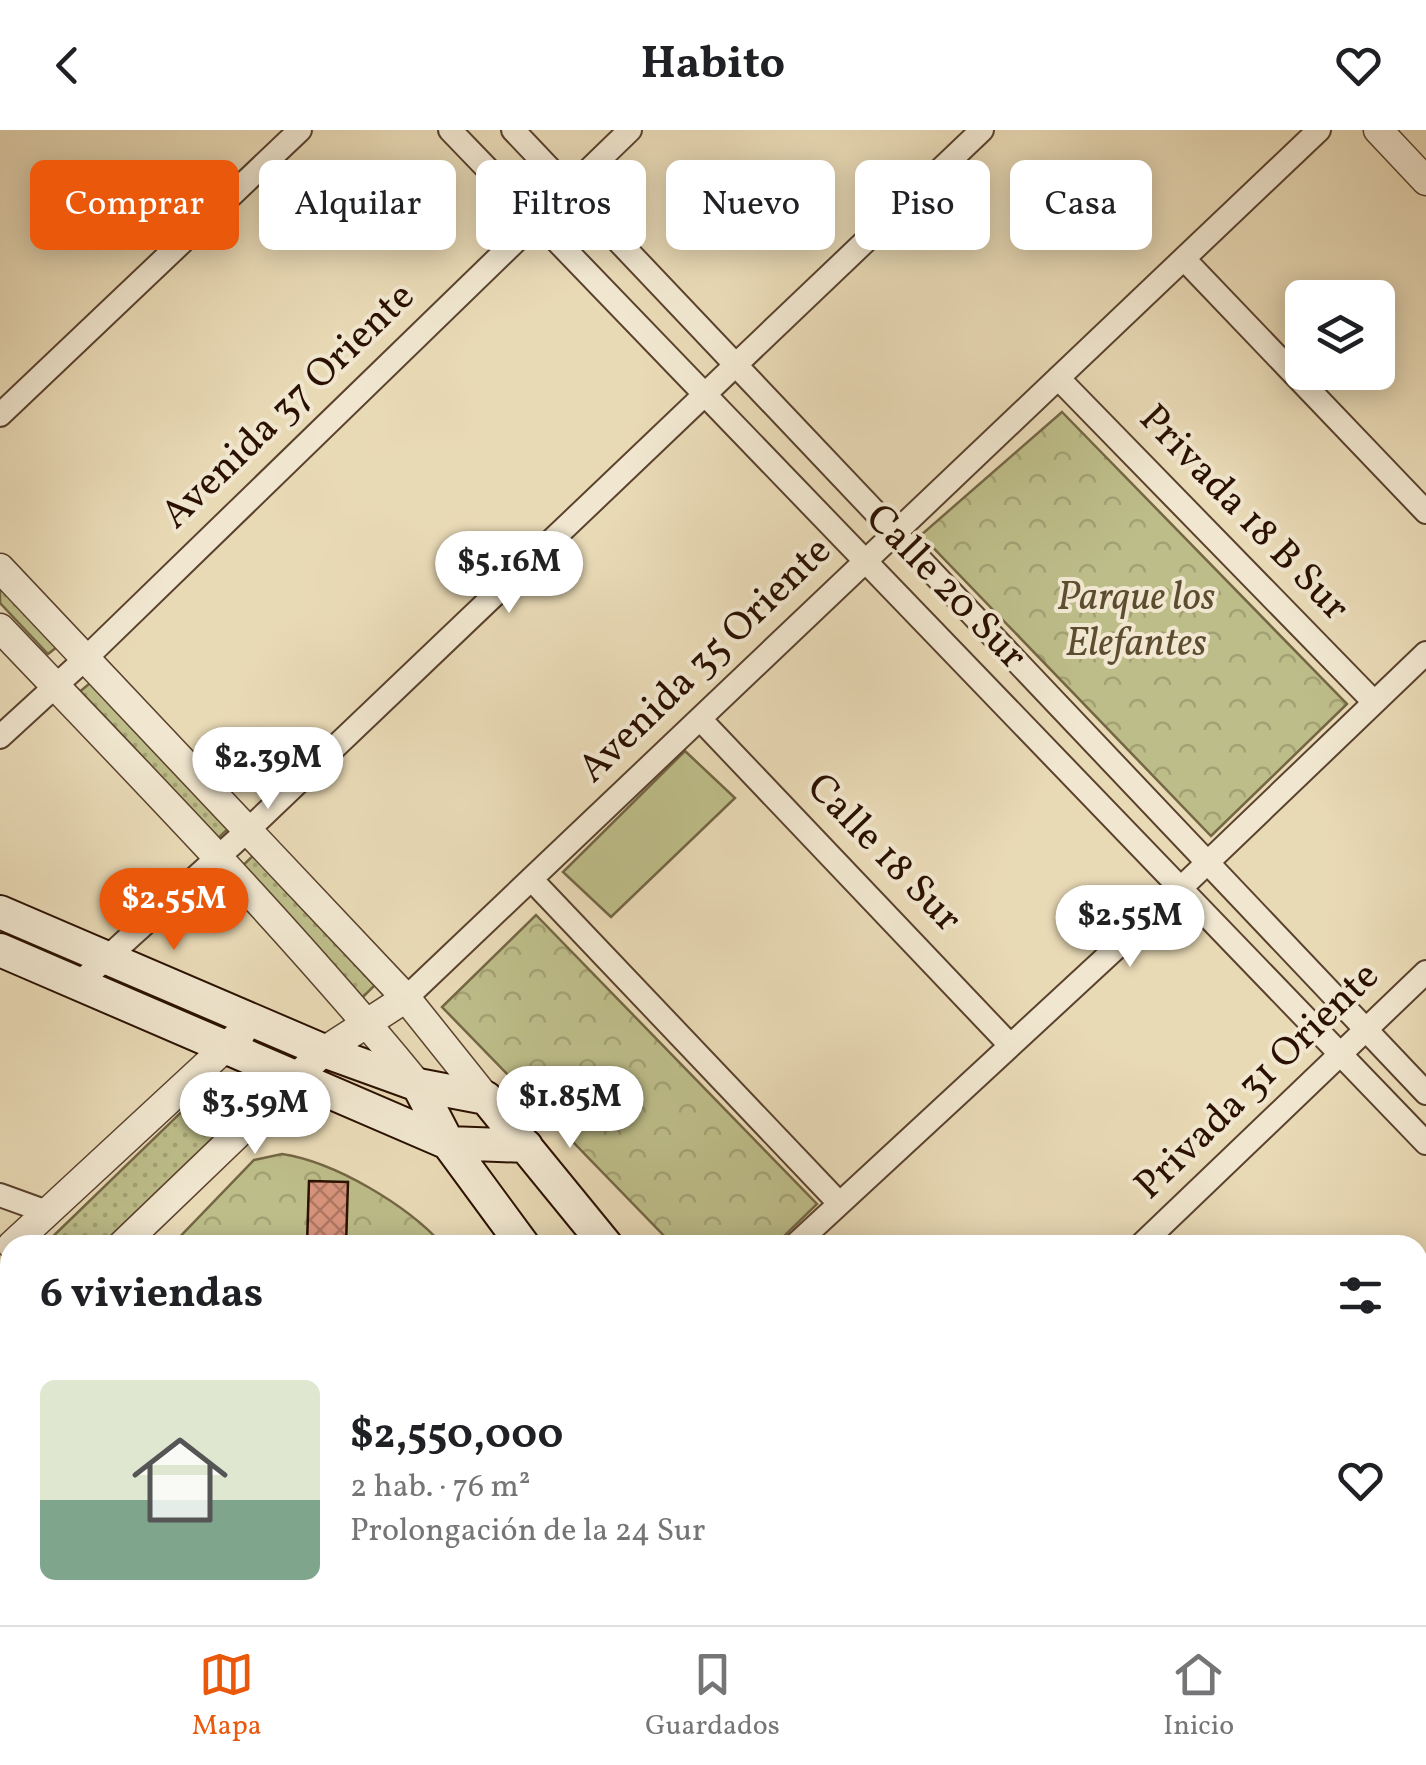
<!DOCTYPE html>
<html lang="es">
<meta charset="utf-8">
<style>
:root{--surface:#fff;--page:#f2f2f2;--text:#202124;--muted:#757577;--line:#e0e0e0;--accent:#ea580c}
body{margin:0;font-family:Vollkorn,serif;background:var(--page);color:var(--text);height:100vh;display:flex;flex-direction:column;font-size:38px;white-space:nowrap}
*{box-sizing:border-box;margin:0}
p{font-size:32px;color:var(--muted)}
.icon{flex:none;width:55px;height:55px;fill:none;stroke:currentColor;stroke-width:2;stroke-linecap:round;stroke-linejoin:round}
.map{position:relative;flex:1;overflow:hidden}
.panel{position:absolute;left:0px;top:1105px;width:1428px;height:390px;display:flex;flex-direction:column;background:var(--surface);border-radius:30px 30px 0 0;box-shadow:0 5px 25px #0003}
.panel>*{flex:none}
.top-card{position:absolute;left:30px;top:30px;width:1368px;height:90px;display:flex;gap:20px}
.buttons{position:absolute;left:1285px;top:150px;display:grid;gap:20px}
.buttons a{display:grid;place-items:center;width:110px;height:110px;border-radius:15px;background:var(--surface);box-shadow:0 5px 25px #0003;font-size:50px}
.price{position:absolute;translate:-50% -85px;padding:0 22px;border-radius:35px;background:#fff;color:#222;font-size:32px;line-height:65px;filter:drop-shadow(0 2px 5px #0008)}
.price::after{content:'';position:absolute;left:50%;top:60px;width:30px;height:22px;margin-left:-15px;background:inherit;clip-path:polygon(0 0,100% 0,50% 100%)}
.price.selected{background:var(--accent);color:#fff}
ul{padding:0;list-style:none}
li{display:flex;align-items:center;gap:30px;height:250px;padding:0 40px}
li span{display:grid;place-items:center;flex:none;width:280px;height:200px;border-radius:15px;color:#555}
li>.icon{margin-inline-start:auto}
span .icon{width:120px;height:120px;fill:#fffc;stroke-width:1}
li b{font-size:42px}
h2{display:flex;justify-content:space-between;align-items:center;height:120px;padding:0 40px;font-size:42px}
.tag{padding:0 35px;border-radius:15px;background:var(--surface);box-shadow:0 5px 25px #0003;font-size:35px;line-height:90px}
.tag.selected{background:var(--accent);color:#fff}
header{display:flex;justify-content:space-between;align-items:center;height:130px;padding:0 40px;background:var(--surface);font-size:45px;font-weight:700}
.tab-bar{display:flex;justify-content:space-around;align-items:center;height:140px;border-top:2px solid var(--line);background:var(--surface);font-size:28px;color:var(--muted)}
.tab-bar a{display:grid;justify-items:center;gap:5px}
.tab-bar .selected{color:var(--accent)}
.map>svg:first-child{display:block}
</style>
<header><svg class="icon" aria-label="back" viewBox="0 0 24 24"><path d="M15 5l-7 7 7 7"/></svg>Habito<svg class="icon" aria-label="heart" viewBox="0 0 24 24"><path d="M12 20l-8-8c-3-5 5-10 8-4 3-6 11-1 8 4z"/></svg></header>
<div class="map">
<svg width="1426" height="1495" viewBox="0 0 1426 1495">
<defs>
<pattern id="park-crowns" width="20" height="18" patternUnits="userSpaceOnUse" patternTransform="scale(2.5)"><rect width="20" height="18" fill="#bdbd89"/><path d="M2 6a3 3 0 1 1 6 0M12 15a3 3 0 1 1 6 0" fill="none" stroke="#a3a174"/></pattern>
<pattern id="garden-dots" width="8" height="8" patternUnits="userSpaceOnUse" patternTransform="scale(2.5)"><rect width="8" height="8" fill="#bdbd89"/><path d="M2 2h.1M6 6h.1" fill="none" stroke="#a3a174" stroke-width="1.8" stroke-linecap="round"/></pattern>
<pattern id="building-cross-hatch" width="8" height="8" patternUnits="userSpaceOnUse" patternTransform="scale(2.5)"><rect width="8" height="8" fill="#d8947c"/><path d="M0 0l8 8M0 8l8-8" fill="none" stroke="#af7763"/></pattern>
</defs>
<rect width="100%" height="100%" fill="#e9dab6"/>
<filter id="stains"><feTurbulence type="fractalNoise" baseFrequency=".002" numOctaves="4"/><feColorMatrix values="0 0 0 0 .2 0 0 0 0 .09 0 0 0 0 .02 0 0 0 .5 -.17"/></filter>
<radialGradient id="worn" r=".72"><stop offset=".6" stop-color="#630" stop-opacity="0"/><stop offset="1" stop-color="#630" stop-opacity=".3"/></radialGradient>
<path fill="#bdbd89" stroke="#746644" stroke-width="2.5" d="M 685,621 L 735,668 L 611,787 L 563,742 Z"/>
<path fill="url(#park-crowns)" stroke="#746644" stroke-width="2.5" d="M 1062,282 L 1347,574 L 1211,706 L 921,405 Z
M 536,785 L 817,1074 L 775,1115 L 673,1115 L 442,877 Z
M 282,1024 C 335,1032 407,1075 443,1115 L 172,1115 L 254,1030 Z
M 10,1267 L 10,1485 L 735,1485 L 742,1495 L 0,1495 L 0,1277 Z"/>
<path fill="url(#garden-dots)" stroke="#746644" stroke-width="2.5" d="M 0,446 L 62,513 L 48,524 L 0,473 Z
M 95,549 L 232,695 L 211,715 L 72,568 Z
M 259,720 L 381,849 L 360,870 L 237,741 Z
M 202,962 L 243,985 L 106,1115 L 44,1115 Z"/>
<path fill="url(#building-cross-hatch)" stroke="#2a1000" stroke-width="2.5" d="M 309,1051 L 348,1052 L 346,1115 L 307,1115 Z"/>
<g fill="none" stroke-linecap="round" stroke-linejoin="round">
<g stroke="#5a422e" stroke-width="15">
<path id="service" d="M 370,1485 L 375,1495
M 470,1485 L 476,1495"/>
</g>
<g stroke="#5a422e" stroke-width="26">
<path id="minor" d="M 450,0 L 1426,1013
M 513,0 L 1426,963
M 1184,129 L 1426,382
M 1058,248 L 1374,572
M 0,285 L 300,0
M 700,589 L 1009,914
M 0,607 L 85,529 L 630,0
M 531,749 L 839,1073
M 78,854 L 247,701 L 982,0
M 406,868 L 1319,0
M 0,1065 L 47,1082
M 795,1115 L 1182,757 L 1426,523
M 1141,1115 L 1426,842"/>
</g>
<g stroke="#5a422e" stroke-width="31">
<path id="tertiary" d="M 1378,0 L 1426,51
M 0,438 L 406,868 L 486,968
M 0,498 C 142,647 287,795 418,955
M 12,1115 L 241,903
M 122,1115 L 324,921 L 406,868
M 0,1232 L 10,1222"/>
</g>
<g stroke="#2a1000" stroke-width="36">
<path id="secondary" d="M 0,782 L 324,921 L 418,955 L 486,968 L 606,1115
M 0,820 L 448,1013 L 526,1016
M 418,955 L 448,1013 L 523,1115
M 1418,1181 L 1426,1173
M 1418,1288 L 1426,1280
M 795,1485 L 802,1495
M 887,1485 L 894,1495
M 1094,1495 L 1105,1485
M 1204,1495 L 1214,1485"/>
</g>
<use href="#service" stroke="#f1e7d0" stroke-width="11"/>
<use href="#minor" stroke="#f1e7d0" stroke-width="22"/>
<use href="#tertiary" stroke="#f1e7d0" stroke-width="28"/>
<use href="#secondary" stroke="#f1e7d0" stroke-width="32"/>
</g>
<g text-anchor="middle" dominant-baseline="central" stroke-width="8" stroke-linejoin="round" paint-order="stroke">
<g font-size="40" fill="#2a1000" stroke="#f1e7d0">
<text transform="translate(289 277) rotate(-44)">Avenida 37 Oriente</text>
<text transform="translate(1243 384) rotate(46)">Privada 18 B Sur</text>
<text transform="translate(945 458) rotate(46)">Calle 20 Sur</text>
<text transform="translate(706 531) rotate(-44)">Avenida 35 Oriente</text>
<text transform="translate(883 724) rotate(46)">Calle 18 Sur</text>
<text transform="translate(1258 952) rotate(-44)">Privada 31 Oriente</text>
</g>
<g font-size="40" font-style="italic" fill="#5d4d30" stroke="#f1e7d0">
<text x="1136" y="469">Parque los<tspan x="1136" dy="46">Elefantes</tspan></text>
</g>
</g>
<rect width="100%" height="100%" filter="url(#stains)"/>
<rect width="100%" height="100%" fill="url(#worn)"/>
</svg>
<div class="buttons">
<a><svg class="icon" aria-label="layers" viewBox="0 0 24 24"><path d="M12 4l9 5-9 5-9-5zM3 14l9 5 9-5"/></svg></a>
</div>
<b class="price" style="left:509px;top:486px">$5.16M</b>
<b class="price" style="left:268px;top:682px">$2.39M</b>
<b class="price selected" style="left:174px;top:823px">$2.55M</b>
<b class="price" style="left:1130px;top:840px">$2.55M</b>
<b class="price" style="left:570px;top:1021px">$1.85M</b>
<b class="price" style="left:255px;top:1027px">$3.59M</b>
<div class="top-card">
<a class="tag selected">Comprar</a>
<a class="tag">Alquilar</a>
<a class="tag">Filtros</a>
<a class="tag">Nuevo</a>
<a class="tag">Piso</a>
<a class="tag">Casa</a>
</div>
<section class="panel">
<h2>6 viviendas<svg class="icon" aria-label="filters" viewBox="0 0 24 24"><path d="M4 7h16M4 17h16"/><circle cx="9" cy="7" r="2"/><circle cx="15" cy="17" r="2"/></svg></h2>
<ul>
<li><span style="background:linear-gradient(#dfe7d0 60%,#7fa58c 0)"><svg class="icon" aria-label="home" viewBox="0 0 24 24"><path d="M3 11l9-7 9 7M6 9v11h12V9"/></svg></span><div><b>$2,550,000</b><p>2 hab. · 76 m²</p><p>Prolongación de la 24 Sur</p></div><svg class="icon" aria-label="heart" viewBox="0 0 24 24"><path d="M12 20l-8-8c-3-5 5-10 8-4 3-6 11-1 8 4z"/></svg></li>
</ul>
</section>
</div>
<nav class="tab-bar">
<a class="selected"><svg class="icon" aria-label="map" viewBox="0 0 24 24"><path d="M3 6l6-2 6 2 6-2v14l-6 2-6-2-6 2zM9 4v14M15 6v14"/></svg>Mapa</a>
<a><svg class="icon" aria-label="saved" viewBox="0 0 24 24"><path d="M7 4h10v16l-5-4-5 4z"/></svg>Guardados</a>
<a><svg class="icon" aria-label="home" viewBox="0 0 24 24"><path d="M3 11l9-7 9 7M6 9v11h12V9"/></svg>Inicio</a>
</nav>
